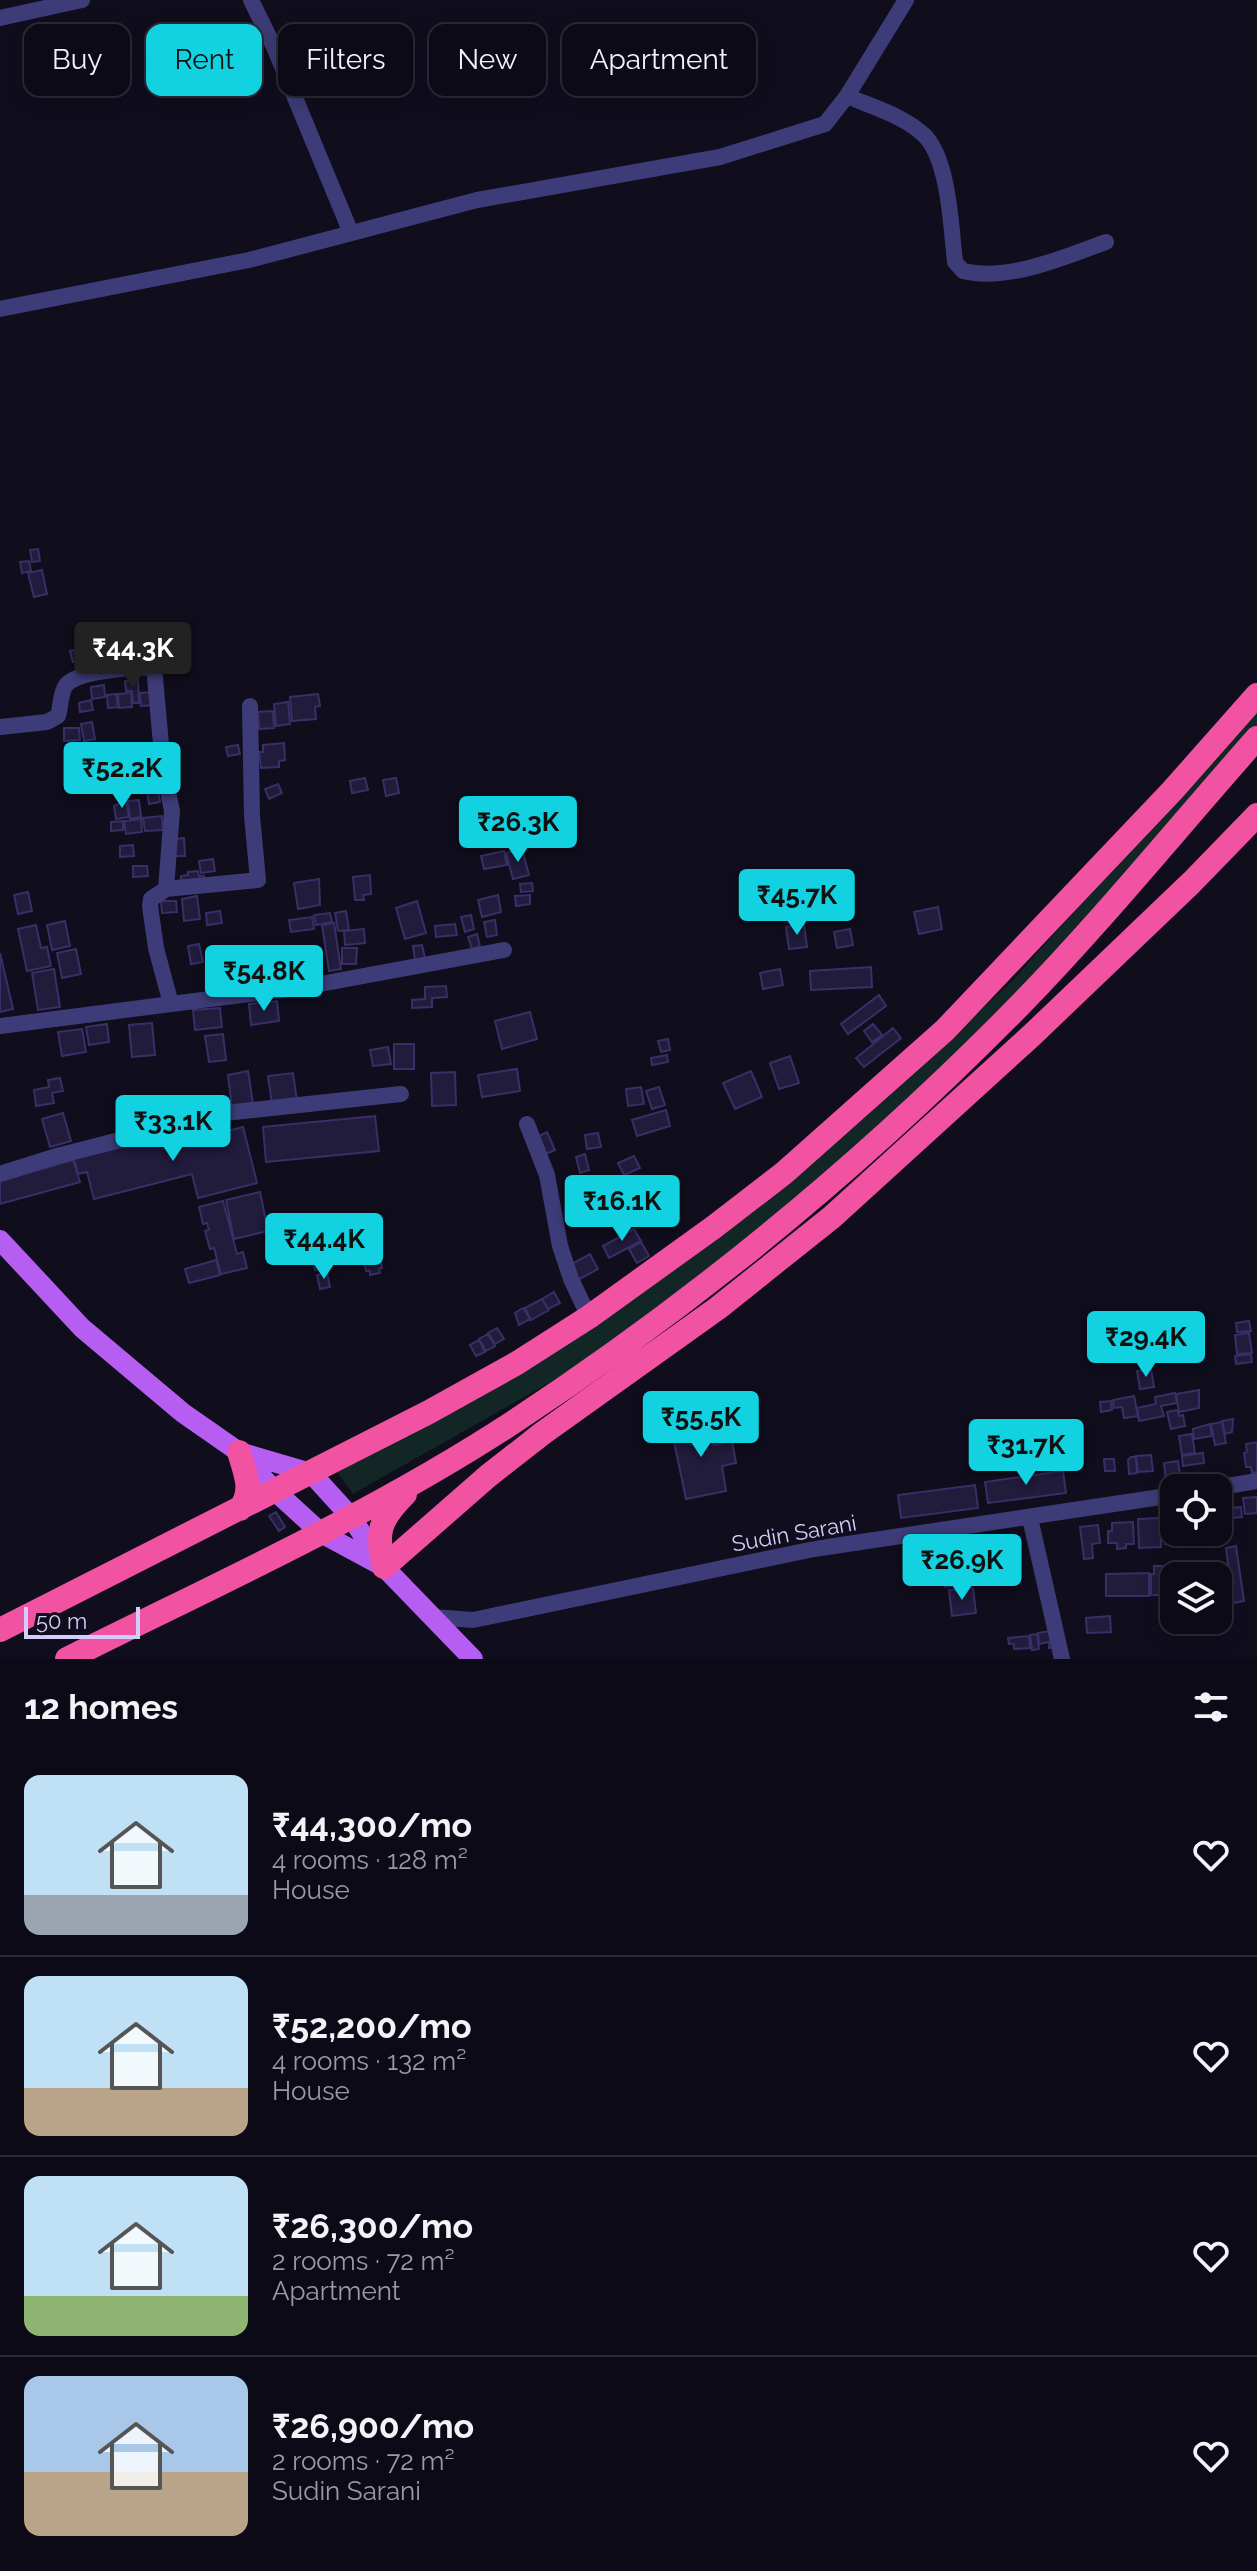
<!DOCTYPE html>
<meta charset="utf-8">
<style>
:root{--surface:#0c0a16;--page:#15131f;--text:#f1f3f6;--muted:#9a9aa1;--line:#2c2b35;--accent:#12d2e2}
body{margin:0;font-family:Raleway,sans-serif;background:var(--page);color:var(--text);height:100vh;display:flex;flex-direction:column;font-size:30px;white-space:nowrap}
*{box-sizing:border-box;margin:0}
p{font-size:26px;color:var(--muted)}
.icon{flex:none;width:44px;height:44px;fill:none;stroke:currentColor;stroke-width:2;stroke-linecap:round;stroke-linejoin:round}
.map{position:relative;height:1659px;overflow:hidden}
.side{display:flex;flex-direction:column;background:var(--surface);flex:1}
.side>*{flex:none}
.guide{position:absolute;left:24px;top:24px;width:800px;height:72px;display:flex;gap:16px}
.controls{position:absolute;left:1160px;top:1474px;display:grid;gap:16px}
.controls a{display:grid;place-items:center;width:72px;height:72px;border-radius:16px;background:var(--surface);box-shadow:0 4px 20px #0003,0 0 0 2px var(--line);font-size:40px}
.scale{position:absolute;left:24px;bottom:20px;width:116px;box-sizing:border-box;padding-left:8px;border:4px solid #d2cdfb;border-top:0;font-size:22px;line-height:28px;white-space:nowrap;color:#d2cdfb;-webkit-text-stroke:6px #100d1d;paint-order:stroke}
.price{position:absolute;translate:-50% -68px;padding:0 18px;border-radius:8px;background:var(--accent);color:#111;font-size:26px;line-height:52px;filter:drop-shadow(0 2px 4px #0008)}
.price::after{content:'';position:absolute;left:50%;top:48px;width:24px;height:18px;margin-left:-12px;background:inherit;clip-path:polygon(0 0,100% 0,50% 100%)}
.price.selected{background:#222;color:#fff}
ul{padding:0;list-style:none}
li{display:flex;align-items:center;gap:24px;height:200px;padding:0 24px}
li+li{border-top:2px solid var(--line)}
li span{display:grid;place-items:center;flex:none;width:224px;height:160px;border-radius:16px;color:#555}
li>.icon{margin-inline-start:auto}
span .icon{width:96px;height:96px;fill:#fffc;stroke-width:1}
li b{font-size:34px}
h2{display:flex;justify-content:space-between;align-items:center;height:96px;padding:0 24px;font-size:34px}
.tag{padding:0 28px;border-radius:16px;background:var(--surface);box-shadow:0 4px 20px #0003,0 0 0 2px var(--line);font-size:28px;line-height:72px}
.tag.selected{background:var(--accent);color:#111}
.map>svg:first-child{display:block}
</style>
<div class="map">
<svg width="1257" height="1659" viewBox="0 0 1257 1659">
<rect width="100%" height="100%" fill="#100d1d"/>
<path fill="#112625" d="M 1257,706 L 1257,728 L 1027,987 L 787,1211 L 570,1371 L 353,1494 L 337,1472 L 774,1195 L 868,1115 L 1013,980 Z"/>
<path fill="#211b3c" stroke="#392f67" stroke-width="2" d="M 38,549 L 40,561 L 32,562 L 30,550 Z
M 29,561 L 31,571 L 22,573 L 20,562 Z
M 42,570 L 47,594 L 34,597 L 28,573 Z
M 91,634 L 93,641 L 79,645 L 77,638 Z
M 79,649 L 82,660 L 73,662 L 70,651 Z
M 138,680 L 139,703 L 133,703 L 132,691 L 126,691 L 125,681 Z
M 104,685 L 105,697 L 92,699 L 91,687 Z
M 153,692 L 154,705 L 141,706 L 140,693 Z
M 131,693 L 132,707 L 119,708 L 118,694 Z
M 116,694 L 118,707 L 108,708 L 107,695 Z
M 318,694 L 320,706 L 315,707 L 316,719 L 292,721 L 290,697 Z
M 91,700 L 93,710 L 80,712 L 79,703 Z
M 288,702 L 290,724 L 276,726 L 274,704 Z
M 273,711 L 274,728 L 259,729 L 258,712 Z
M 92,722 L 95,739 L 84,741 L 81,724 Z
M 64,728 L 79,728 L 80,740 L 64,741 Z
M 284,743 L 285,760 L 279,761 L 279,767 L 261,768 L 259,752 L 263,752 L 263,745 Z
M 238,745 L 240,754 L 228,756 L 226,747 Z
M 154,773 L 156,788 L 144,790 L 143,774 Z
M 365,778 L 368,790 L 352,793 L 350,781 Z
M 396,778 L 399,793 L 386,796 L 383,780 Z
M 278,784 L 282,793 L 269,799 L 265,789 Z
M 158,791 L 160,802 L 149,804 L 147,792 Z
M 126,800 L 129,817 L 116,819 L 114,806 Z
M 139,800 L 141,817 L 130,819 L 128,801 Z
M 162,816 L 163,830 L 145,831 L 143,818 Z
M 141,819 L 142,832 L 126,834 L 124,821 Z
M 123,821 L 123,830 L 111,831 L 111,822 Z
M 184,838 L 185,856 L 175,856 L 174,839 Z
M 133,845 L 134,856 L 120,857 L 120,846 Z
M 522,849 L 529,875 L 513,879 L 506,853 Z
M 504,851 L 507,865 L 484,869 L 481,856 Z
M 213,859 L 215,871 L 201,873 L 199,861 Z
M 133,866 L 147,866 L 148,876 L 133,877 Z
M 198,871 L 199,876 L 204,876 L 204,882 L 181,883 L 181,876 L 188,875 L 188,872 Z
M 370,875 L 371,894 L 363,895 L 364,900 L 355,900 L 353,877 Z
M 319,879 L 320,905 L 298,909 L 294,883 Z
M 532,883 L 533,891 L 521,892 L 520,884 Z
M 28,892 L 32,911 L 18,914 L 14,895 Z
M 498,895 L 501,912 L 482,917 L 478,900 Z
M 530,895 L 530,904 L 516,906 L 515,896 Z
M 197,896 L 200,919 L 184,921 L 182,899 Z
M 161,901 L 176,901 L 177,912 L 162,913 Z
M 417,901 L 426,933 L 405,939 L 396,908 Z
M 938,907 L 942,929 L 919,934 L 914,912 Z
M 220,911 L 222,923 L 207,925 L 206,913 Z
M 346,911 L 349,930 L 338,931 L 335,913 Z
M 330,913 L 332,922 L 316,925 L 314,915 Z
M 471,915 L 474,929 L 465,932 L 461,917 Z
M 312,917 L 314,929 L 291,932 L 289,920 Z
M 495,920 L 497,935 L 487,937 L 484,922 Z
M 65,921 L 70,946 L 52,950 L 47,925 Z
M 334,923 L 341,969 L 329,971 L 322,925 Z
M 455,924 L 457,935 L 436,937 L 435,926 Z
M 804,924 L 807,947 L 789,949 L 786,927 Z
M 36,925 L 41,948 L 47,947 L 51,966 L 27,971 L 18,929 Z
M 364,929 L 365,943 L 345,945 L 344,931 Z
M 850,929 L 853,945 L 837,948 L 834,932 Z
M 477,934 L 480,947 L 472,949 L 468,937 Z
M 199,944 L 203,962 L 191,964 L 188,946 Z
M 422,945 L 425,958 L 415,960 L 413,946 Z
M 342,948 L 357,948 L 356,964 L 342,964 Z
M 76,949 L 81,974 L 62,978 L 57,953 Z
M 0,953 L 13,1009 L 0,1012 Z
M 290,953 L 291,966 L 275,968 L 273,955 Z
M 871,967 L 872,987 L 811,990 L 810,971 Z
M 54,969 L 60,1007 L 38,1010 L 32,973 Z
M 780,969 L 783,985 L 763,989 L 760,973 Z
M 446,986 L 447,997 L 432,998 L 432,1007 L 412,1008 L 412,1000 L 425,999 L 425,987 Z
M 879,995 L 886,1006 L 848,1034 L 841,1024 Z
M 277,1001 L 279,1021 L 251,1025 L 249,1004 Z
M 220,1008 L 222,1027 L 195,1030 L 193,1010 Z
M 530,1012 L 537,1039 L 502,1049 L 495,1021 Z
M 152,1023 L 155,1055 L 132,1057 L 129,1025 Z
M 107,1024 L 109,1042 L 89,1045 L 86,1027 Z
M 873,1024 L 882,1035 L 872,1042 L 864,1031 Z
M 893,1028 L 901,1038 L 864,1067 L 856,1058 Z
M 82,1029 L 86,1052 L 62,1056 L 58,1032 Z
M 223,1034 L 226,1060 L 209,1062 L 205,1036 Z
M 668,1039 L 670,1050 L 661,1052 L 658,1041 Z
M 394,1044 L 414,1044 L 414,1069 L 394,1069 Z
M 388,1047 L 391,1064 L 373,1066 L 370,1050 Z
M 667,1055 L 668,1062 L 652,1065 L 651,1058 Z
M 790,1056 L 799,1083 L 779,1089 L 770,1063 Z
M 517,1069 L 520,1091 L 482,1097 L 478,1075 Z
M 248,1071 L 253,1104 L 232,1107 L 228,1075 Z
M 751,1071 L 762,1097 L 735,1109 L 723,1083 Z
M 455,1072 L 456,1105 L 432,1106 L 431,1073 Z
M 293,1073 L 297,1101 L 272,1104 L 268,1076 Z
M 60,1078 L 63,1091 L 52,1093 L 54,1103 L 36,1106 L 34,1090 L 49,1087 L 48,1080 Z
M 641,1087 L 644,1104 L 628,1106 L 626,1089 Z
M 659,1087 L 665,1105 L 652,1109 L 646,1091 Z
M 666,1110 L 670,1126 L 637,1136 L 632,1120 Z
M 63,1113 L 71,1141 L 50,1147 L 42,1119 Z
M 375,1116 L 379,1151 L 266,1162 L 263,1127 Z
M 206,1126 L 208,1136 L 243,1127 L 257,1183 L 198,1198 L 192,1174 L 94,1199 L 87,1172 L 78,1174 L 74,1159 Z
M 547,1132 L 555,1150 L 546,1154 L 537,1137 Z
M 598,1133 L 601,1147 L 587,1149 L 585,1135 Z
M 585,1154 L 589,1170 L 580,1173 L 576,1157 Z
M 634,1156 L 640,1168 L 624,1175 L 618,1163 Z
M 73,1160 L 80,1182 L 0,1204 L 0,1181 Z
M 605,1181 L 610,1194 L 602,1198 L 597,1185 Z
M 260,1192 L 268,1231 L 234,1239 L 226,1200 Z
M 223,1201 L 237,1254 L 243,1252 L 247,1268 L 221,1274 L 214,1248 L 210,1249 L 205,1231 L 209,1230 L 207,1223 L 203,1224 L 199,1207 Z
M 574,1208 L 580,1222 L 573,1226 L 566,1211 Z
M 634,1229 L 641,1241 L 609,1258 L 603,1246 Z
M 641,1242 L 649,1256 L 637,1263 L 629,1249 Z
M 379,1251 L 382,1268 L 379,1269 L 380,1273 L 370,1275 L 370,1271 L 366,1271 L 363,1254 Z
M 329,1253 L 331,1265 L 315,1270 L 312,1256 Z
M 590,1254 L 598,1269 L 578,1280 L 570,1265 Z
M 216,1260 L 220,1275 L 189,1283 L 185,1269 Z
M 327,1273 L 330,1287 L 320,1289 L 317,1275 Z
M 554,1292 L 560,1303 L 548,1309 L 542,1299 Z
M 542,1299 L 549,1310 L 531,1320 L 525,1308 Z
M 523,1308 L 530,1319 L 519,1325 L 515,1313 Z
M 1249,1321 L 1251,1331 L 1237,1332 L 1236,1323 Z
M 497,1328 L 504,1339 L 495,1344 L 488,1333 Z
M 1249,1333 L 1252,1353 L 1237,1354 L 1235,1335 Z
M 488,1334 L 495,1346 L 486,1351 L 479,1339 Z
M 479,1340 L 485,1352 L 476,1356 L 470,1345 Z
M 1251,1354 L 1252,1362 L 1236,1364 L 1235,1356 Z
M 1151,1369 L 1154,1387 L 1140,1389 L 1137,1371 Z
M 1199,1390 L 1199,1408 L 1179,1412 L 1176,1394 Z
M 1175,1393 L 1177,1403 L 1161,1406 L 1164,1416 L 1139,1421 L 1137,1408 L 1156,1404 L 1155,1397 Z
M 1134,1396 L 1138,1416 L 1124,1418 L 1122,1407 L 1114,1408 L 1113,1400 Z
M 1111,1401 L 1112,1410 L 1101,1412 L 1100,1402 Z
M 1178,1410 L 1179,1416 L 1183,1415 L 1185,1426 L 1171,1429 L 1167,1412 Z
M 1233,1419 L 1232,1432 L 1225,1434 L 1222,1421 Z
M 691,1421 L 692,1426 L 710,1423 L 714,1445 L 732,1441 L 736,1463 L 722,1466 L 726,1491 L 686,1499 L 672,1432 L 676,1431 L 674,1424 Z
M 1222,1422 L 1226,1443 L 1215,1445 L 1211,1424 Z
M 1210,1424 L 1212,1436 L 1194,1439 L 1193,1429 Z
M 1192,1434 L 1195,1453 L 1182,1455 L 1179,1436 Z
M 1257,1442 L 1257,1472 L 1252,1473 L 1251,1467 L 1246,1467 L 1244,1453 L 1247,1452 L 1246,1444 Z
M 1203,1453 L 1204,1463 L 1183,1466 L 1182,1456 Z
M 1151,1455 L 1153,1471 L 1138,1472 L 1136,1456 Z
M 1131,1457 L 1136,1457 L 1137,1473 L 1129,1474 L 1128,1460 Z
M 1104,1459 L 1114,1459 L 1115,1471 L 1105,1471 Z
M 1178,1461 L 1182,1488 L 1167,1491 L 1164,1463 Z
M 1063,1471 L 1066,1493 L 988,1503 L 985,1482 Z
M 975,1485 L 978,1508 L 901,1518 L 898,1495 Z
M 1257,1497 L 1257,1513 L 1245,1514 L 1243,1498 Z
M 1241,1507 L 1242,1517 L 1223,1519 L 1222,1509 Z
M 276,1512 L 285,1527 L 279,1531 L 269,1516 Z
M 1174,1516 L 1175,1544 L 1165,1544 L 1164,1517 Z
M 1160,1518 L 1161,1547 L 1139,1548 L 1138,1519 Z
M 1133,1522 L 1134,1544 L 1126,1544 L 1126,1548 L 1117,1549 L 1117,1543 L 1108,1543 L 1108,1531 L 1112,1531 L 1112,1523 Z
M 1098,1525 L 1100,1543 L 1092,1544 L 1093,1558 L 1084,1559 L 1080,1527 Z
M 1236,1546 L 1244,1601 L 1233,1603 L 1226,1548 Z
M 963,1548 L 963,1551 L 967,1550 L 971,1584 L 945,1587 L 944,1575 L 953,1574 L 952,1570 L 944,1571 L 943,1564 L 947,1563 L 945,1552 Z
M 1184,1565 L 1199,1565 L 1199,1576 L 1185,1576 Z
M 1154,1566 L 1182,1566 L 1183,1576 L 1174,1576 L 1174,1595 L 1151,1595 L 1151,1574 L 1154,1574 Z
M 1149,1573 L 1149,1596 L 1106,1596 L 1106,1574 Z
M 973,1588 L 976,1613 L 952,1616 L 949,1590 Z
M 1110,1616 L 1111,1632 L 1087,1633 L 1086,1618 Z
M 1051,1631 L 1054,1647 L 1049,1648 L 1049,1642 L 1039,1644 L 1038,1633 Z
M 1037,1634 L 1039,1649 L 1032,1650 L 1030,1635 Z
M 1029,1636 L 1030,1648 L 1014,1649 L 1014,1644 L 1009,1644 L 1008,1638 Z"/>
<g fill="none" stroke-linecap="round" stroke-linejoin="round">
<path stroke="#3d3c78" stroke-width="16" d="M 251,0 L 274,47 L 351,233
M 0,18 L 82,0
M 847,96 C 872,107 905,116 925,136 C 949,161 951,227 955,262 L 963,271 C 1009,282 1063,257 1106,242
M 0,309 L 249,260 L 477,200 L 720,157 L 825,124 L 847,96 L 906,0
M 0,727 L 47,722 L 58,716 C 61,707 60,693 66,685 C 81,669 134,668 154,667 L 163,766 L 172,811 L 166,889
M 171,1004 L 156,948 L 150,906 L 151,899 L 166,889 L 258,880 L 252,816 L 250,706
M 0,1026 L 304,987 L 504,950
M 527,1124 L 547,1175 L 560,1246 L 571,1279 L 589,1317
M 0,1174 L 57,1156 L 225,1113 L 401,1094
M 1216,1488 L 1257,1481
M 1030,1518 L 1062,1659
M 433,1617 L 473,1620 L 814,1549 L 1174,1495"/>
<path stroke="#b75ef2" stroke-width="20" d="M 0,1240 L 82,1328 L 183,1413 L 239,1452 L 275,1491 L 321,1533 L 384,1567 L 351,1517 L 311,1473 L 239,1452
M 384,1567 L 473,1659"/>
<path stroke="#f153a2" stroke-width="24" d="M 239,1452 C 245,1473 254,1490 240,1509
M 405,1494 C 380,1519 375,1532 384,1567 L 488,1476 L 543,1433 L 718,1308 L 832,1217 L 1032,1035 L 1192,882 L 1257,815
M 0,1630 L 429,1412 L 517,1363 L 589,1317 L 714,1227 L 784,1173 L 945,1030 L 1172,791 L 1257,695
M 67,1659 C 217,1584 371,1515 512,1423 C 696,1302 865,1163 1019,1006 C 1102,921 1178,827 1257,738"/>
</g>
<g text-anchor="middle" dominant-baseline="central" stroke-width="7" stroke-linejoin="round" paint-order="stroke">
<g font-size="22" fill="#d2cdfb" stroke="#100d1d">
<text transform="translate(794 1533) rotate(-10)">Sudin Sarani</text>
</g>
</g>
</svg>
<div class="controls">
<a><svg class="icon" aria-label="locate" viewBox="0 0 24 24"><circle cx="12" cy="12" r="6"/><path d="M12 2v4M12 18v4M2 12h4M18 12h4"/></svg></a>
<a><svg class="icon" aria-label="layers" viewBox="0 0 24 24"><path d="M12 4l9 5-9 5-9-5zM3 14l9 5 9-5"/></svg></a>
</div>
<div class="scale">50 m</div>
<b class="price selected" style="left:133px;top:690px">₹44.3K</b>
<b class="price" style="left:122px;top:810px">₹52.2K</b>
<b class="price" style="left:518px;top:864px">₹26.3K</b>
<b class="price" style="left:797px;top:937px">₹45.7K</b>
<b class="price" style="left:264px;top:1013px">₹54.8K</b>
<b class="price" style="left:173px;top:1163px">₹33.1K</b>
<b class="price" style="left:622px;top:1243px">₹16.1K</b>
<b class="price" style="left:324px;top:1281px">₹44.4K</b>
<b class="price" style="left:1146px;top:1379px">₹29.4K</b>
<b class="price" style="left:701px;top:1459px">₹55.5K</b>
<b class="price" style="left:1026px;top:1487px">₹31.7K</b>
<b class="price" style="left:962px;top:1602px">₹26.9K</b>
<div class="guide">
<a class="tag">Buy</a>
<a class="tag selected">Rent</a>
<a class="tag">Filters</a>
<a class="tag">New</a>
<a class="tag">Apartment</a>
</div>
</div>
<section class="side">
<h2>12 homes<svg class="icon" aria-label="filters" viewBox="0 0 24 24"><path d="M4 7h16M4 17h16"/><circle cx="9" cy="7" r="2"/><circle cx="15" cy="17" r="2"/></svg></h2>
<ul>
<li><span style="background:linear-gradient(#bfe0f5 75%,#9aa5b1 0)"><svg class="icon" aria-label="home" viewBox="0 0 24 24"><path d="M3 11l9-7 9 7M6 9v11h12V9"/></svg></span><div><b>₹44,300/mo</b><p>4 rooms · 128 m²</p><p>House</p></div><svg class="icon" aria-label="heart" viewBox="0 0 24 24"><path d="M12 20l-8-8c-3-5 5-10 8-4 3-6 11-1 8 4z"/></svg></li>
<li><span style="background:linear-gradient(#bfe0f5 70%,#b9a48a 0)"><svg class="icon" aria-label="home" viewBox="0 0 24 24"><path d="M3 11l9-7 9 7M6 9v11h12V9"/></svg></span><div><b>₹52,200/mo</b><p>4 rooms · 132 m²</p><p>House</p></div><svg class="icon" aria-label="heart" viewBox="0 0 24 24"><path d="M12 20l-8-8c-3-5 5-10 8-4 3-6 11-1 8 4z"/></svg></li>
<li><span style="background:linear-gradient(#bfe0f5 75%,#8fb573 0)"><svg class="icon" aria-label="home" viewBox="0 0 24 24"><path d="M3 11l9-7 9 7M6 9v11h12V9"/></svg></span><div><b>₹26,300/mo</b><p>2 rooms · 72 m²</p><p>Apartment</p></div><svg class="icon" aria-label="heart" viewBox="0 0 24 24"><path d="M12 20l-8-8c-3-5 5-10 8-4 3-6 11-1 8 4z"/></svg></li>
<li><span style="background:linear-gradient(#a9c7e8 60%,#b9a48a 0)"><svg class="icon" aria-label="home" viewBox="0 0 24 24"><path d="M3 11l9-7 9 7M6 9v11h12V9"/></svg></span><div><b>₹26,900/mo</b><p>2 rooms · 72 m²</p><p>Sudin Sarani</p></div><svg class="icon" aria-label="heart" viewBox="0 0 24 24"><path d="M12 20l-8-8c-3-5 5-10 8-4 3-6 11-1 8 4z"/></svg></li>
</ul>
</section>
